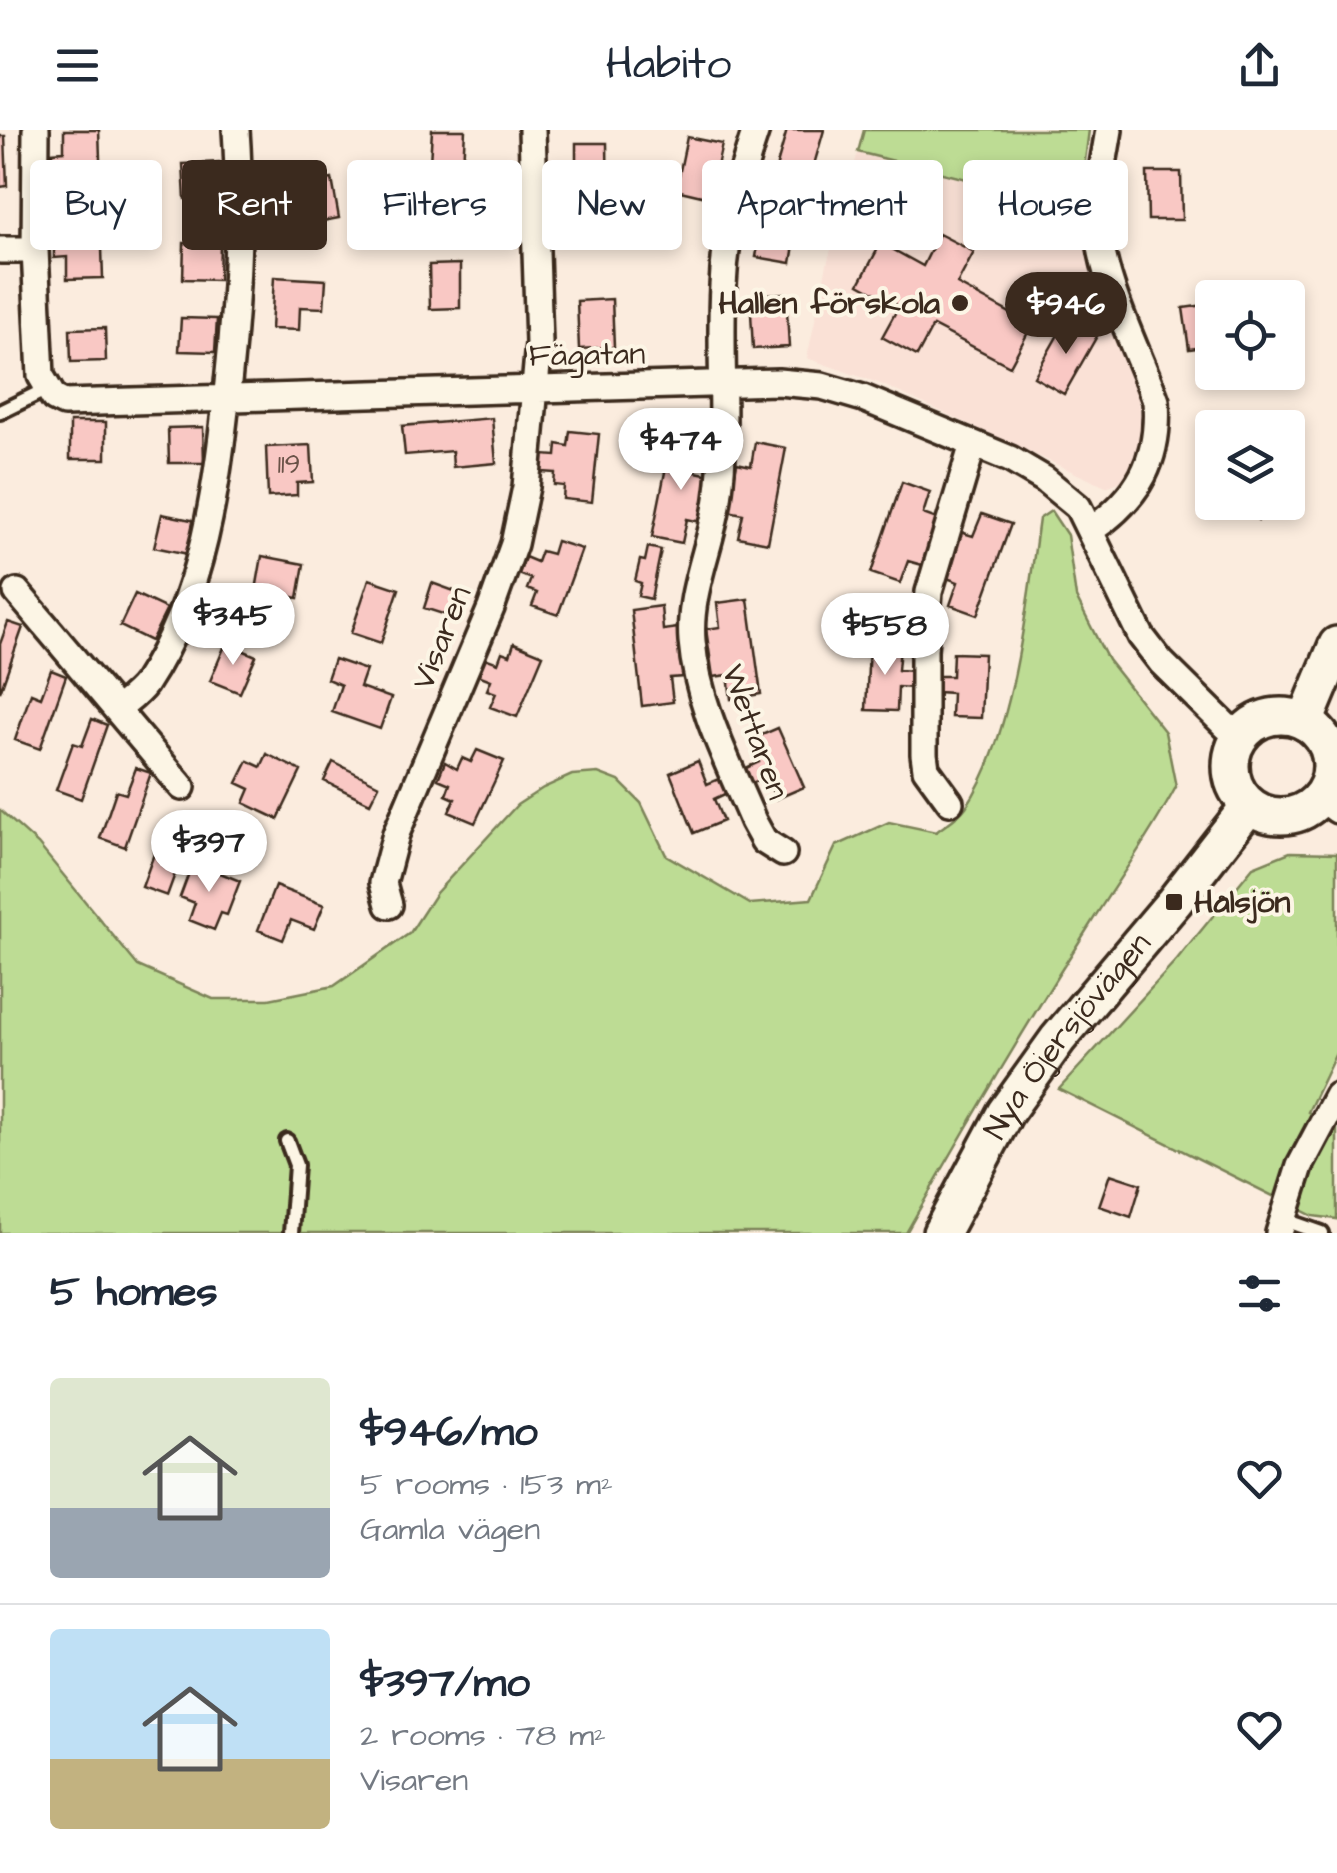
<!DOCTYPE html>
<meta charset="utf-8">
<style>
:root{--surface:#fff;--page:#f6f6f7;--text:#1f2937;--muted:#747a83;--line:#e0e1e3;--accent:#3b2a1e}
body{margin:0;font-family:"Architects Daughter",sans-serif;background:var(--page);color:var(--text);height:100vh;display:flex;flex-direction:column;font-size:38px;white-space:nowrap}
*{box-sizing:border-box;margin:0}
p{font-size:32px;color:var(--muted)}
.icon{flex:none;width:55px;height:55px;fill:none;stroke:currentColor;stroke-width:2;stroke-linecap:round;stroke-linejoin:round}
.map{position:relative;height:1103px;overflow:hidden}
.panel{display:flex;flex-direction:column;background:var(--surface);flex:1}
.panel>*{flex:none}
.banner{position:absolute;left:30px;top:30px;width:1278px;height:90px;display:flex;gap:20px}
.controls{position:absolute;left:1195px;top:150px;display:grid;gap:20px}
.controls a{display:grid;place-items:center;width:110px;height:110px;border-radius:10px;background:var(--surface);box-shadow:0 5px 15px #0003;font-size:50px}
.price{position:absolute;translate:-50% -85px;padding:0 22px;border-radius:35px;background:#fff;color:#222;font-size:32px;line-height:65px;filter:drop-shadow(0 2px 5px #0008)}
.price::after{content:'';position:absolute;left:50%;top:60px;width:30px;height:22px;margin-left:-15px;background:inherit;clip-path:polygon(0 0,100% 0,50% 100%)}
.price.current{background:var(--accent);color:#fff}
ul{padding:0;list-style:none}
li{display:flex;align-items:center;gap:30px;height:250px;padding:0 50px}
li+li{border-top:2px solid var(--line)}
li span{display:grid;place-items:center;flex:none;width:280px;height:200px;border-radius:10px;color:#555}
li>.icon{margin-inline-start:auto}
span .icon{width:120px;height:120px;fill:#fffc;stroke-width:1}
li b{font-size:42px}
h2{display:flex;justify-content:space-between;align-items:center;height:120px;padding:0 50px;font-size:42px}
.pill{padding:0 35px;border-radius:10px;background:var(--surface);box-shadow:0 5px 15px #0003;font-size:35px;line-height:90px}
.pill.current{background:var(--accent);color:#fff}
header{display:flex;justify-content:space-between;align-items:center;height:130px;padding:0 50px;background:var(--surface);font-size:45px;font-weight:600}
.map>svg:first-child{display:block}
</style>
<header><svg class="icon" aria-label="menu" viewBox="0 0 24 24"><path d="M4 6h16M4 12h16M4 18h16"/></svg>Habito<svg class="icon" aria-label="share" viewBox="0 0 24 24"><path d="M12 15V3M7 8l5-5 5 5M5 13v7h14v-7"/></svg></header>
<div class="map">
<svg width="1337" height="1103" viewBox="0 0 1337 1103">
<rect width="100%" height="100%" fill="#fbecde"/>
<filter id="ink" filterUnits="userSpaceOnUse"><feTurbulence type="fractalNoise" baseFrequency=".01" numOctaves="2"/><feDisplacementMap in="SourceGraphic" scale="20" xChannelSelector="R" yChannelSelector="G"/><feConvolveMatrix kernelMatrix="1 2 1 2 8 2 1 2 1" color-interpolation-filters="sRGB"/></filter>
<g filter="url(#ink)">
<path fill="#fae1d6" d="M 858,22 L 1079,77 L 1092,150 L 1136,255 L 1142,292 L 1136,329 L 1129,348 L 1106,357 L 881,254 L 807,228 L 827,134 Z"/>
<path fill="#bddc94" stroke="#7c8359" stroke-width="2.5" d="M 864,0 L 1089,0 L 1079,77 L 858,22 Z
M 1051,381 L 1067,405 L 1076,467 L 1108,530 L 1165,602 L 1176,657 C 1151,704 1120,747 1091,793 C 1026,895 965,998 906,1103 L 0,1103 L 0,680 L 38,714 L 138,836 L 213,869 L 269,869 L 334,856 L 410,803 L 436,763 L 517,675 L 543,658 L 572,645 L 598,643 L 619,651 L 641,673 L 666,725 L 750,774 L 811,769 L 836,716 L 889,692 L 936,702 C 946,694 959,687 966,677 C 1014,606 1027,474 1039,389 Z
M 1290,722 L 1337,723 L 1337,921 L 1308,982 L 1337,998 L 1337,1089 L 1313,1086 L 1059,959 L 1177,830 L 1253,737 Z"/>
<path fill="#f9c8c4" stroke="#3b2a1e" stroke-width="2.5" d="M 64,0 L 99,0 L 101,58 L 66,60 L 65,38 L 52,38 L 52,22 L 64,21 Z
M 432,0 L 465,0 L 463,35 L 430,33 Z
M 787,0 L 824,0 L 809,52 L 775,42 Z
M 0,6 L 5,6 L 7,56 L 0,57 Z
M 687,7 L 722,14 L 710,68 L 676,60 Z
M 576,13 L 607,13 L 608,77 L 577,77 L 578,54 L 562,54 L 562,37 L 576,37 Z
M 219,32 L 220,67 L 185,69 L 183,34 Z
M 1147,42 L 1181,42 L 1182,90 L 1148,90 Z
M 332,49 L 339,88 L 312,93 L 305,54 Z
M 765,73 L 800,79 L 791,133 L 756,127 Z
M 101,87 L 103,148 L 67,149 L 67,127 L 54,128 L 54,112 L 66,111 L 65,88 Z
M 939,104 L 974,122 L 957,154 L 1032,195 L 1010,236 L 933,196 L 917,226 L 882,207 L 899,176 L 859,154 L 881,113 L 923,136 Z
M 184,113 L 220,114 L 219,150 L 183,149 Z
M 460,134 L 460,178 L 430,179 L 429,135 Z
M 274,147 L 326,150 L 324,178 L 300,177 L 299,200 L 271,199 Z
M 786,163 L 789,217 L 753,219 L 750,165 Z
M 612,169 L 614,217 L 579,219 L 577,171 Z
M 1212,174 L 1212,216 L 1189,219 L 1183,178 Z
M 181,188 L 217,189 L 215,222 L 179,221 Z
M 1067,189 L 1097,206 L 1064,264 L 1034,247 Z
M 105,198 L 106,231 L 71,232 L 70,199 Z
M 492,288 L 496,333 L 453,337 L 452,321 L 405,325 L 402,296 Z
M 70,292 L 106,292 L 106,329 L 70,329 Z
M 203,297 L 204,333 L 169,333 L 168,298 Z
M 570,301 L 599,304 L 592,372 L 563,369 L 564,356 L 554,355 L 555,343 L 542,342 L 543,325 L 556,326 L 557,314 L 568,316 Z
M 671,312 L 701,318 L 696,342 L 710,345 L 701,392 L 687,389 L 682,413 L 652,407 Z
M 755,312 L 786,318 L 768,413 L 738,407 L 743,384 L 728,381 L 737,333 L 751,336 Z
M 311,315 L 313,352 L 297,353 L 297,365 L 268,367 L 266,317 Z
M 902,352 L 930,362 L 923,384 L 937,389 L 922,435 L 908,431 L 900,453 L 871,443 Z
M 1235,372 L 1271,372 L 1258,390 Z
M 162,384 L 196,391 L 188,424 L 154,417 Z
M 982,384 L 1011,394 L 978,485 L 950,475 L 958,452 L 944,447 L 960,402 L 973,406 Z
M 556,411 L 582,419 L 558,485 L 532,476 L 537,463 L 527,459 L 531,449 L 519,444 L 525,427 L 537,432 L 541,421 L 552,424 Z
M 648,417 L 661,420 L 651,469 L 638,466 L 641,453 L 635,451 L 640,430 L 645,431 Z
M 262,426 L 304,434 L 298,468 L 256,460 Z
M 369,449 L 399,459 L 381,513 L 351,503 Z
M 432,453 L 457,462 L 449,486 L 424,478 Z
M 135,464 L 167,479 L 151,511 L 120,496 Z
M 748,469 L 761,564 L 731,569 L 728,545 L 713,547 L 706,499 L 720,497 L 717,473 Z
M 661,476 L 663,500 L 678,498 L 684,547 L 670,548 L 673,572 L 642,576 L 631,480 Z
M 8,492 L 23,497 L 0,562 L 0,514 Z
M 226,513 L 256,526 L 240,563 L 210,551 Z
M 514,513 L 543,525 L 517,587 L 490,577 L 496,563 L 487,560 L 491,550 L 478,545 L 485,528 L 498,533 L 502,522 L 510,525 Z
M 869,515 L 900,517 L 898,540 L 913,541 L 913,558 L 898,557 L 897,581 L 866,580 Z
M 953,523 L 984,524 L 981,588 L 951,587 L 952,563 L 937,562 L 937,546 L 952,546 Z
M 334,529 L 366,540 L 360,557 L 391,568 L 380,599 L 332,582 L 341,555 L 327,549 Z
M 51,540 L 66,546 L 40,619 L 15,610 L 31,563 L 41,567 Z
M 92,589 L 107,595 L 81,669 L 56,660 L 73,613 L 82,616 Z
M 778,598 L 804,657 L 776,669 L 766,647 L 752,653 L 746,638 L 759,632 L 750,610 Z
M 477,620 L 504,631 L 475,693 L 449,682 L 455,669 L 446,665 L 450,654 L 438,649 L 445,632 L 457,639 L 462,628 L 471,632 Z
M 267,624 L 301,641 L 278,689 L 244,673 L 250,659 L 237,653 L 248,631 L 261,637 Z
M 698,631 L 707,654 L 721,648 L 727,663 L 714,669 L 723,691 L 694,703 L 670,643 Z
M 333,632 L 379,655 L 370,673 L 324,651 Z
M 136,638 L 151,643 L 125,717 L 100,708 L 116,661 L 126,664 Z
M 178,687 L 194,692 L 167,766 L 142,757 L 159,710 L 169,714 Z
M 193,732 L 240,751 L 227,785 L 221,783 L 214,800 L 189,790 L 195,773 L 180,767 Z
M 275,756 L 324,775 L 314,799 L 291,790 L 283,810 L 258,800 Z
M 1110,1044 L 1141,1054 L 1131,1087 L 1099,1076 Z"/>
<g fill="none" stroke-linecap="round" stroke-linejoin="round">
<g stroke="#3b2a1e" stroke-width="20">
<path id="lane" d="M 0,282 L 47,259
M 287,1011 L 296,1035 L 291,1103
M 1282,1089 L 1322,1103"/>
</g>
<g stroke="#3b2a1e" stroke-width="32">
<path id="street" d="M 36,0 L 35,120 L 41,246 L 54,268 L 64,273 L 778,252 L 822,256 L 863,268 L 1010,329 L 1044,349 L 1078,377 L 1141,506 L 1161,532 L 1227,597 L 1244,601
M 756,0 C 739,51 725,102 723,156 C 719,227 728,298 718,369 C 711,418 688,462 692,511 C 697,574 729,634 753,691 L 764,711 L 783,723
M 0,120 L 35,120
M 1091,400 C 1139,368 1160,329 1156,271 C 1136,216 1101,151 1098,93 C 1097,62 1104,30 1109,0
M 17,462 L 182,657
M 117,580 C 126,572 138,564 145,554 C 204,465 217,356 228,253 C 237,168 242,85 236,0
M 1329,650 L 1333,677 L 1337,680
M 950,672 L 926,639 L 924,624 L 924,520 L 929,462 L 973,314
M 389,775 L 383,753 L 396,704 L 491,478 L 514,414 L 526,357 L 539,213 L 532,0
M 1279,1103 L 1300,1036 L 1337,966"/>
</g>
<g stroke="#3b2a1e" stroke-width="42">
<g id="secondary">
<circle cx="1281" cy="636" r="50"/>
<path d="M 1305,592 L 1337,515"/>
<path id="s1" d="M 941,1103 L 1005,983 L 1058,909 L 1174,772 L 1249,676"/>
</g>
</g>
<use href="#lane" stroke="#fcf5e5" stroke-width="12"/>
<use href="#street" stroke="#fcf5e5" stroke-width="25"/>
<use href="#secondary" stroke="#fcf5e5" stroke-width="35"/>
</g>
</g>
<g fill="#3b2a1e" stroke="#fcf5e5" stroke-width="4">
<circle cx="960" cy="173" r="10"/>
<rect x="1164" y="762" width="20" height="20" rx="5"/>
</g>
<g text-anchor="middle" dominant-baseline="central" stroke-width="8" stroke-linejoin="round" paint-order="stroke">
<g font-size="28" fill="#6a5248">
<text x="289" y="334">119</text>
</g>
<g font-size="32" font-weight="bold" fill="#3b2a1e" stroke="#fcf5e5" text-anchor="end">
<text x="940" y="173">Hallen förskola</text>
<text x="1194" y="772" text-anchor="start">Hålsjön</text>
</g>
<g font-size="32" fill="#3b2a1e" stroke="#fcf5e5">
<text transform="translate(587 225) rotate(-1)">Fägatan</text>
<text transform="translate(442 508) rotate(-68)">Visaren</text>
<text transform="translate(755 602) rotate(70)">Wettaren</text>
<text stroke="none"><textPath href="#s1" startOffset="235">Nya Öjersjövägen</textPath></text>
</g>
</g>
</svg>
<div class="controls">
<a><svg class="icon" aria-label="locate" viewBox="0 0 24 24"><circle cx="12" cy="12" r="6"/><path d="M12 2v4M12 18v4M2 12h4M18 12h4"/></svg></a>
<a><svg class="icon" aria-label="layers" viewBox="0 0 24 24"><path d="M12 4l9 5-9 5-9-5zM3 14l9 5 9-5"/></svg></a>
</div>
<b class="price current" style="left:1066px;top:227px">$946</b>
<b class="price" style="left:681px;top:363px">$474</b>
<b class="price" style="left:233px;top:538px">$345</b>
<b class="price" style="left:885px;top:548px">$558</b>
<b class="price" style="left:209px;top:765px">$397</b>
<div class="banner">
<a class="pill">Buy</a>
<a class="pill current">Rent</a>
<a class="pill">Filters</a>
<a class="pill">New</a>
<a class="pill">Apartment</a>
<a class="pill">House</a>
</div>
</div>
<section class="panel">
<h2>5 homes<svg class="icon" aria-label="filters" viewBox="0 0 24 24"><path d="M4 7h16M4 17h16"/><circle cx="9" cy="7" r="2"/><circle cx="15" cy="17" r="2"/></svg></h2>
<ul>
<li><span style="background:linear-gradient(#dfe7d0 65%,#9aa5b1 0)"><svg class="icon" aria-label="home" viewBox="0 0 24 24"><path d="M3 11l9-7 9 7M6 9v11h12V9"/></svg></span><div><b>$946/mo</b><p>5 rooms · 153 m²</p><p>Gamla vägen</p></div><svg class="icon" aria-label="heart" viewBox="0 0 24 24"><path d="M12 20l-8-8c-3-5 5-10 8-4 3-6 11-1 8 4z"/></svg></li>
<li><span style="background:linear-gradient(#bfe0f5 65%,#c2b280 0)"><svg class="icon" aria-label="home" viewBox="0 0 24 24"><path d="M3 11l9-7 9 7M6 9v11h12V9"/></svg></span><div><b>$397/mo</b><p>2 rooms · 78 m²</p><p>Visaren</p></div><svg class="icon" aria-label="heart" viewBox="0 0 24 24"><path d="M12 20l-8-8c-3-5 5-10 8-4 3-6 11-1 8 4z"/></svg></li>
</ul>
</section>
